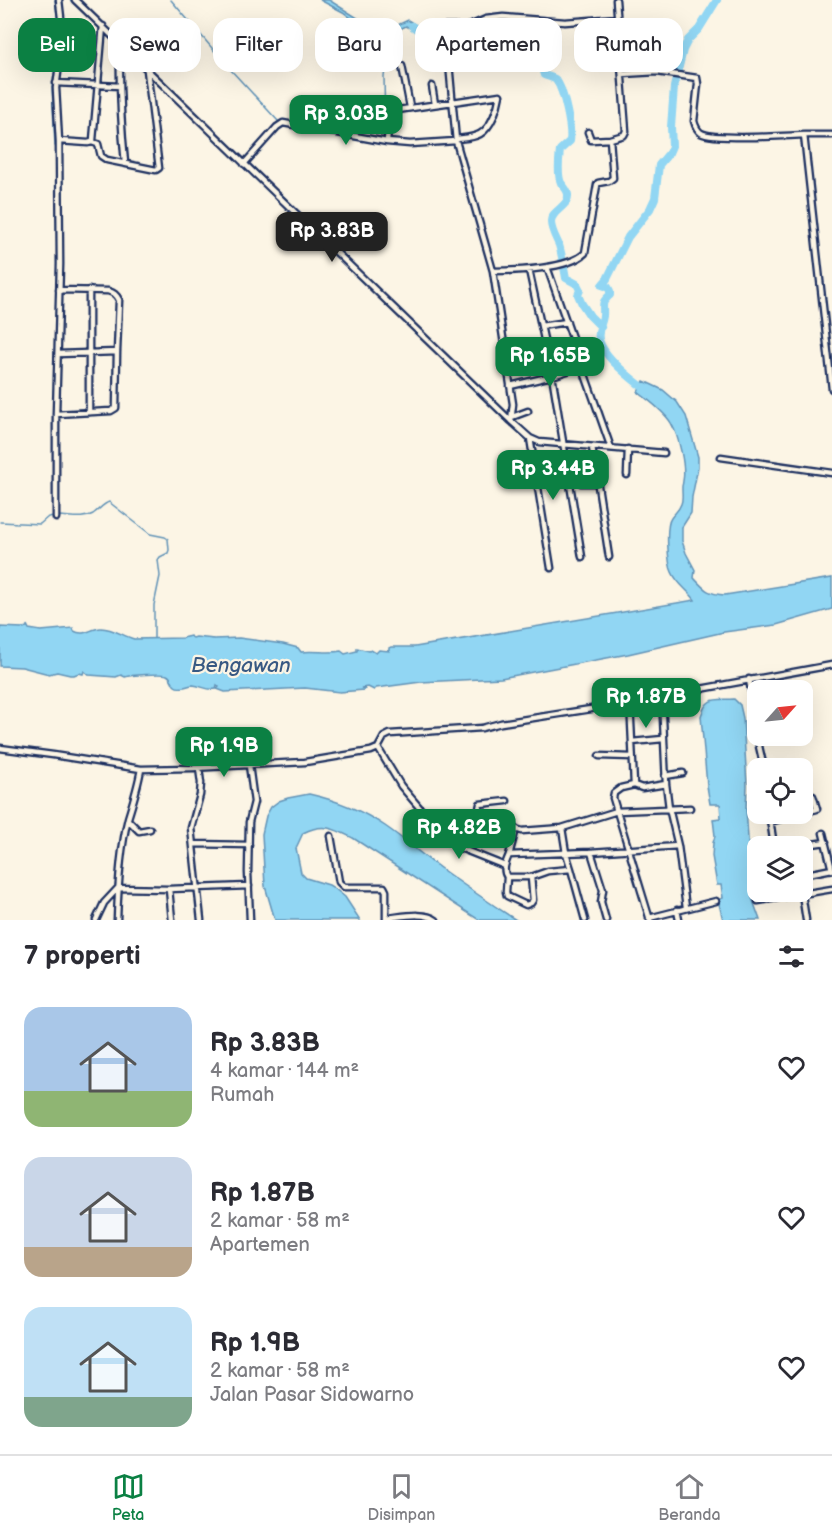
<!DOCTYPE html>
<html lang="id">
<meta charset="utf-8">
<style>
:root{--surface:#fff;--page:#f7f7f7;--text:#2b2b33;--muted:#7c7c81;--line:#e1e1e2;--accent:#0b8043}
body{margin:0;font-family:"Balsamiq Sans",sans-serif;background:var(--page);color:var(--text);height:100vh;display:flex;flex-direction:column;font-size:22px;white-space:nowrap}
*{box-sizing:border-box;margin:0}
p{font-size:20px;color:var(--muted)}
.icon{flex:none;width:33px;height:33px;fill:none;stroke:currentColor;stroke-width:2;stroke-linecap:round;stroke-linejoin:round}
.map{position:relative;height:920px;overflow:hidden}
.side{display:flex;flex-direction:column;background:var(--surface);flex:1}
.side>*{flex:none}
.guide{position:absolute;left:18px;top:18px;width:796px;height:54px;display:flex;gap:12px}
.needle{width:39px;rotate:63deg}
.controls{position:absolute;left:747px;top:680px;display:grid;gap:12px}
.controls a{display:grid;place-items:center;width:66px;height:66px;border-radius:12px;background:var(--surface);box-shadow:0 6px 24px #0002;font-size:30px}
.price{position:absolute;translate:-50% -51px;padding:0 14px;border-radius:12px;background:var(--accent);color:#fff;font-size:20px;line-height:39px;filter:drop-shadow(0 2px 3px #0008)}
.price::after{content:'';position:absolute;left:50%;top:36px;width:18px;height:14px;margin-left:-9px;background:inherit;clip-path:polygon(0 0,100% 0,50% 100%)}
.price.selected{background:#222;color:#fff}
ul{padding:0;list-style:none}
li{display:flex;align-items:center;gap:18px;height:150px;padding:0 24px}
li span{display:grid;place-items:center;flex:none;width:168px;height:120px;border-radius:18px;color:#555}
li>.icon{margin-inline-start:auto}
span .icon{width:72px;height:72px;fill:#fffc;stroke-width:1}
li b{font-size:26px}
h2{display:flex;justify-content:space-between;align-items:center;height:72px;padding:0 24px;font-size:26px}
.tag{padding:0 21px;border-radius:18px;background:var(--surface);box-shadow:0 6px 24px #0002;font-size:21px;line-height:54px}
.tag.selected{background:var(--accent);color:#fff}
.tab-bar{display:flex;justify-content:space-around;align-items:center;height:84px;border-top:2px solid var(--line);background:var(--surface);font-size:16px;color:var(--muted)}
.tab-bar a{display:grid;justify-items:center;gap:3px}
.tab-bar .selected{color:var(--accent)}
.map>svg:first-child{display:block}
</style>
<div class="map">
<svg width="832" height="920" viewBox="0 0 832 920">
<rect width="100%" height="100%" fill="#fcf5e5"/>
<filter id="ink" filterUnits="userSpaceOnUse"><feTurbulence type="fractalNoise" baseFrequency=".0167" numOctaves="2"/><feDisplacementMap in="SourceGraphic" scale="12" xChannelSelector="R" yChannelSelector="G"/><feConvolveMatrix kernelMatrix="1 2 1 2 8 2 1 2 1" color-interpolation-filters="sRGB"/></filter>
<g filter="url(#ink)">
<path fill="#91d6f3" stroke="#6293b7" stroke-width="1.5" d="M 320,0 L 329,0 L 375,29 L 389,29 L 408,20 L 421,28 L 418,32 L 406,26 L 389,34 L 375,34 L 369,32 L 343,12 Z
M 644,381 L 663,390 L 677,402 L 686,416 L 698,457 L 698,467 L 692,497 L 691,513 L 682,527 L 682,541 L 686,553 L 695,570 L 694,578 C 705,590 708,594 725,595 L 832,578 L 832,609 L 776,625 L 724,632 L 628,654 L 501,678 L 421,682 L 376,688 L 374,690 L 368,687 L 361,688 L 365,689 L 364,690 L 340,692 L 305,688 L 225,692 L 217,689 L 219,687 L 217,685 L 216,689 C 208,691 202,686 193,685 C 188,685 180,690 175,686 C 171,683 173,678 167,675 C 162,673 130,675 125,677 L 121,675 L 116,677 L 89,675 L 84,671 L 83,674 L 79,673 L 74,675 L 70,675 L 57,672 L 49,674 L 22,667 L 0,666 L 0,627 L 23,628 L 27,627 L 27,625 L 29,629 L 41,631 L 73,628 L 74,631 C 85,637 91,628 101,628 C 113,628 123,636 134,639 L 182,638 L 190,636 L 193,638 L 196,637 L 214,639 L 239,638 L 283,644 L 298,648 L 301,652 C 315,650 328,654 341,651 L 345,654 L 357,651 L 357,648 L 369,651 L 371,650 L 376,653 L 379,650 L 389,651 L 389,648 L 391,647 L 415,647 L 695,600 C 689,591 677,584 672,572 C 668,564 665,526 671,518 C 675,512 678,512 681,504 C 683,499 682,495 682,490 C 682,482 682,489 683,481 C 686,466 679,437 671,423 C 664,411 649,401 638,392 Z
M 734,699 L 740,705 L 743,718 L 747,785 L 746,808 L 752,898 L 760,920 L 723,920 L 718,900 L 723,898 L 721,885 L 717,885 L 712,856 L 713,843 L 715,836 L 713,819 L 721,818 L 720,804 L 710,804 L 707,786 L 701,716 C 707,696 715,700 734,699 Z
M 309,794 C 336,800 363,811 385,826 C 404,839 421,854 440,868 C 465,886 490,903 516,920 L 479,920 L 353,838 C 333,828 324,823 303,833 L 296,848 L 301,873 L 306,878 L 329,885 L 334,888 L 345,897 L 360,920 L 275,920 L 265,886 L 262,834 L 266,816 L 271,807 L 279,801 L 288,798 Z"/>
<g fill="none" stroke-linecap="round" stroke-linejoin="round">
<path stroke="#6293b7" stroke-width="1.5" d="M 70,0 L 100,28
M 171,0 L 229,68 L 278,121 L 282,122
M 104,32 L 118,45
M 121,48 L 139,65
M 384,140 L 383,140 L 385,126 L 384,77 L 387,54 L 387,32
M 407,142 L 420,141
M 55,146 L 52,87 L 60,36 L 55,0
M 58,516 C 70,516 83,520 93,514 C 99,510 103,504 109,502 L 150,534 L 165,537 L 168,539 L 169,550 L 168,553 L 160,557 L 158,560 L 160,576 L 154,605 L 154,638
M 0,522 L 40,524 L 48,517 L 54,516"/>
<path stroke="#91d6f3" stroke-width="8" d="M 412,26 L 425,35 L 432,37 L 459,39 L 489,35 L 507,36 L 514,49 L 519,52 L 526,51 L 539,58 L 544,75 C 548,77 553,77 556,80 C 564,90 572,129 570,141 L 560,150 C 559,159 557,174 561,183 C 564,187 568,190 568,195 C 569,207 551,210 551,222 C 551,230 556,238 559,245 C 562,255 564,267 566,278 L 577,284 L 580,290 L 578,295 L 582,304 L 590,316 L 601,327
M 648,391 C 634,381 602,356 599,339 C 597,331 602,324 603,316 C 604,304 600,304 610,295 L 610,291 L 608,287 L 602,285 L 607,279 L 628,237 L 650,209 L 655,198 L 659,165 L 669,153 L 672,146 L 671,127 L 674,87 L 683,50 L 688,40 L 699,29 L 717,0"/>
<g stroke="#1b2f5e" stroke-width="9">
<path id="minor" d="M 75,0 L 511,421 L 530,438 L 539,442 L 664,453
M 432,27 L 464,27 L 472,25 L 486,19 L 503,17 L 565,22 L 617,18
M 449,27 L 447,41 L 456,141 L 493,271 L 513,404 L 511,421
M 120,44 C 119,84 121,123 125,163
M 402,66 L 410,107
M 622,74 L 657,72 L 697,78 L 698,84 L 694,121 C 695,125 697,130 701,133 C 713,140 786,136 804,135
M 56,83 L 120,86
M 432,86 L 435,104
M 588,132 L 591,140 L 610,139
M 832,135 L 804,135 L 832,389
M 59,141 L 88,143 L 92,142 L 93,140 L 103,26
M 92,142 L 98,144 L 101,156 L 107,160 L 156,170 L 159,168 L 147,70
M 387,142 L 389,116 L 391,111 L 500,95 C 498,107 492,127 480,134 C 473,138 464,138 456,139
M 244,164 L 277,127 L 283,123 L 387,142 L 410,144 L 456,141
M 547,267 L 611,448
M 529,270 L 553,381 L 582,557
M 493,271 C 515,271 569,269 585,253 L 597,185 L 598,183 L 609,181 L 613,178 L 610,139 L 624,135 L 626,131 L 616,0
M 59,290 L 108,291 C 114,293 116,294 119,300 L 117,352
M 541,326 L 567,322
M 510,386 L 552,376 L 583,366
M 89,412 L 89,290
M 56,414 L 111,411 L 116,408 L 117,352 L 58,354
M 512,417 L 528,411
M 530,438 L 551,568
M 592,447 L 609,557
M 721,457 L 832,473
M 627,475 L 628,449
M 581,483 L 597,483
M 56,518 L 56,414 L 60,264 L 59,141 L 56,88 L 63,35 L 59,0
M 749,679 L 753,702 L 753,720 L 764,768
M 662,696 L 666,784 L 669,808 L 678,846 L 686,908
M 630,701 L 634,785 L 621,788 L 614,793 L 613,798 L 650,920
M 632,742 L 663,739
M 0,748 L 53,755 L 141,769 L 192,768 L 305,762 L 371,751 L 378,748
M 378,748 L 384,737 L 390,734 L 482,728 L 501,723 L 591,709 L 832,665
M 378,748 L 401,786 L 424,813 L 432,817 L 456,823 L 511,823 L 516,829 L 509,855 L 591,852 L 678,846
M 599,756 L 632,757
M 249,765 L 254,802 L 249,822 L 248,872 L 250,920
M 199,768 L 201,783 L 200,795 L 191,828 L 201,920
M 665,776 L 683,773
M 634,785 L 642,788 L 666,784
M 769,813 L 774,846
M 802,813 L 817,809 L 813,796
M 128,820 L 139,831 L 150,829
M 481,822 L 479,809 L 480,804 L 507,801
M 770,822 L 802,813
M 456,823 L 455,846 L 505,866
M 562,828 L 566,853 L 571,869
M 516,829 L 522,831 L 562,828 L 617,811 L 690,808
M 823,833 L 832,870
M 331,836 L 339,882 L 344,887 L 384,887 L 386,891 L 386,920
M 410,842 L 429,816
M 193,844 L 249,845
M 799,846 L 826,842
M 591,852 L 603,890 L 601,902 L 606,920
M 509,855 C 506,862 502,870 507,877 L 531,877 L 548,871 L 571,869 L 585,920
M 802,875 L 832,869
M 507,877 L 506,892 L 507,896 L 526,905 L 531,903 L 533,900 L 531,877
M 169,889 L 172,920
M 802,894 L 832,889
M 758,901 L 802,894 L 806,920
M 677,910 L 679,920
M 386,918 C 400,917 424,911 436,920
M 649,918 L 716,901
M 96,920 L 104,903 L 118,888 L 169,889 L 249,886
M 117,920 C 118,888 120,850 128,818 C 133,802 138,786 141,769"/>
</g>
<use href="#minor" stroke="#fcf5e5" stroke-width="4.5"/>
</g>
</g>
<g text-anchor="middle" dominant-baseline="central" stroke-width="4.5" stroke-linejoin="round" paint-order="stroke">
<g font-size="21" font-style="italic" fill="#385983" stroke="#fcf5e5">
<text x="241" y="665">Bengawan</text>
</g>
</g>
</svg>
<div class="controls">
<a><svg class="needle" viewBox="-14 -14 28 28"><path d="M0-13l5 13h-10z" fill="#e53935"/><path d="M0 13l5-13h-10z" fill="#7c7c81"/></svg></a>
<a><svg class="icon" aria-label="locate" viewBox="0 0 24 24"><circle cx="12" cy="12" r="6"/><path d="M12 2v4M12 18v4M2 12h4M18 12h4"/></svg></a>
<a><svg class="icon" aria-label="layers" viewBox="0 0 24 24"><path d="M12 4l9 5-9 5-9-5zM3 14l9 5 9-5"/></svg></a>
</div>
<b class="price" style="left:346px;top:146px">Rp 3.03B</b>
<b class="price selected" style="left:332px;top:263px">Rp 3.83B</b>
<b class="price" style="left:550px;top:388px">Rp 1.65B</b>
<b class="price" style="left:553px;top:501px">Rp 3.44B</b>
<b class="price" style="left:646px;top:729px">Rp 1.87B</b>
<b class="price" style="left:224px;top:778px">Rp 1.9B</b>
<b class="price" style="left:459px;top:860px">Rp 4.82B</b>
<div class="guide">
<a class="tag selected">Beli</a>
<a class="tag">Sewa</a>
<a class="tag">Filter</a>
<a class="tag">Baru</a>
<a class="tag">Apartemen</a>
<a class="tag">Rumah</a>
</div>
</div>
<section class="side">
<h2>7 properti<svg class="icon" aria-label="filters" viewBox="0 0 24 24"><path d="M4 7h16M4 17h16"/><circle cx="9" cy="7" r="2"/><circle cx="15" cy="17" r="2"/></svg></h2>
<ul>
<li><span style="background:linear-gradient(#a9c7e8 70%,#8fb573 0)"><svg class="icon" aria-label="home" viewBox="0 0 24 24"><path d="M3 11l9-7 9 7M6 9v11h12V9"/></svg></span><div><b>Rp 3.83B</b><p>4 kamar · 144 m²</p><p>Rumah</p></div><svg class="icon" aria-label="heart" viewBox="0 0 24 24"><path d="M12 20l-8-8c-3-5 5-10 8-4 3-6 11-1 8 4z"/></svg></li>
<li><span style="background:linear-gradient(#c9d6e8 75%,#b9a48a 0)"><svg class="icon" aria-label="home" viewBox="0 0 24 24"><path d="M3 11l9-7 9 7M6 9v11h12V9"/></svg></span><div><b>Rp 1.87B</b><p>2 kamar · 58 m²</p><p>Apartemen</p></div><svg class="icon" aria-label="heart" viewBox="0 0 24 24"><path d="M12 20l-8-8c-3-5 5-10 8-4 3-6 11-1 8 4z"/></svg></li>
<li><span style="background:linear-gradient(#bfe0f5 75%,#7fa58c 0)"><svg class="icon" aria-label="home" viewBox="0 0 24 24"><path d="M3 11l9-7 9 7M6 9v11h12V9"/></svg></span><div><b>Rp 1.9B</b><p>2 kamar · 58 m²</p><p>Jalan Pasar Sidowarno</p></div><svg class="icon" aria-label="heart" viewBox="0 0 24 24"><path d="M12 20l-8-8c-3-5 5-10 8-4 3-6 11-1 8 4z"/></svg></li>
</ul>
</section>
<nav class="tab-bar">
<a class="selected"><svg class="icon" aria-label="map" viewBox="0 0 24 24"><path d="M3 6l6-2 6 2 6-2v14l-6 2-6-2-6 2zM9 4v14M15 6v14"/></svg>Peta</a>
<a><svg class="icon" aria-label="saved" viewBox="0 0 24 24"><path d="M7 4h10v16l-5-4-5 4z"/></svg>Disimpan</a>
<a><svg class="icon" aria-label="home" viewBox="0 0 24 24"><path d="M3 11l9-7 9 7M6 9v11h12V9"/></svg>Beranda</a>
</nav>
